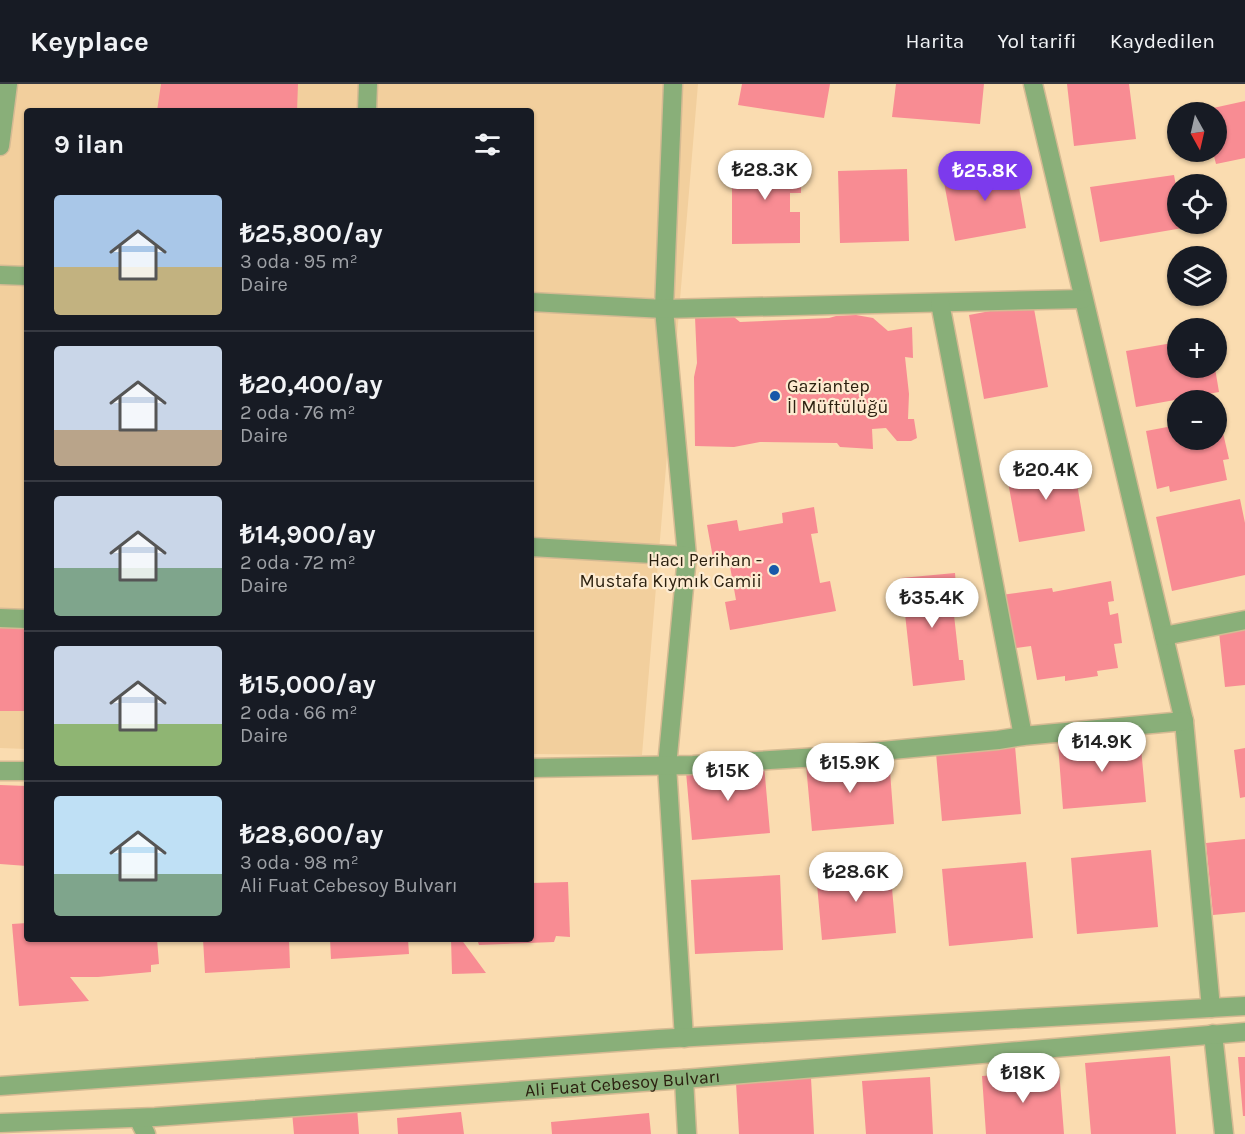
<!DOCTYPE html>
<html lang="tr">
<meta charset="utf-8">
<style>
:root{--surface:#171b24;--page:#242831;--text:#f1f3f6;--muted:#9ea1a6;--line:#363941;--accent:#7c3aed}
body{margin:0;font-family:Karla,sans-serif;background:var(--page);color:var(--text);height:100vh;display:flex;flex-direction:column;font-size:22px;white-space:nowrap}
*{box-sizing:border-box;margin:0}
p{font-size:20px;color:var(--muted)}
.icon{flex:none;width:33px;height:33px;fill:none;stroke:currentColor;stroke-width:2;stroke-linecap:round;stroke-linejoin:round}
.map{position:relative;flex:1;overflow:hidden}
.side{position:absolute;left:24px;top:24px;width:510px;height:834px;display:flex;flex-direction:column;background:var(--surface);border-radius:6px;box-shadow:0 2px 4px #0004}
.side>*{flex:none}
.needle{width:39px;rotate:172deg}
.tools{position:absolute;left:1167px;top:18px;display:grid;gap:12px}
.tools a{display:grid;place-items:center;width:60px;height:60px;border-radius:50%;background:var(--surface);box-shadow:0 2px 4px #0004;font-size:30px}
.price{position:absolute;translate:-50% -51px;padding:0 14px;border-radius:21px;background:#fff;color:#222;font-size:20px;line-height:39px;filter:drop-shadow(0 2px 3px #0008)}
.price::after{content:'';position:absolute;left:50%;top:36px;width:18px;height:14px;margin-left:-9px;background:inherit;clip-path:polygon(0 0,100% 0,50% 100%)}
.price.current{background:var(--accent);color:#fff}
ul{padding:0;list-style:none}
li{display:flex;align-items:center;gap:18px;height:150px;padding:0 30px}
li+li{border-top:2px solid var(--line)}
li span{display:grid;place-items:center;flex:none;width:168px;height:120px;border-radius:6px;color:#555}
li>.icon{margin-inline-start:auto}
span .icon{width:72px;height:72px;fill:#fffc;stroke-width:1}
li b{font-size:26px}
h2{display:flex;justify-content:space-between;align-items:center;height:72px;padding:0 30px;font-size:26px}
header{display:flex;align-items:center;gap:36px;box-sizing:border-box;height:84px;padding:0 30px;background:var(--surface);border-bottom:2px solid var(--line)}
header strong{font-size:28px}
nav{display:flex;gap:33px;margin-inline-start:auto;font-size:21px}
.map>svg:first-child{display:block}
</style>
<header>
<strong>Keyplace</strong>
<nav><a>Harita</a><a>Yol tarifi</a><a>Kaydedilen</a></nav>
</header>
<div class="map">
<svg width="1245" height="1050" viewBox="0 0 1245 1050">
<rect width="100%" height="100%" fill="#fadcb0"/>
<path fill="#f2cf9d" d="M 0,0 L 698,0 L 642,671 L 531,670 L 531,27 L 27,27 L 27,665 L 0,664 Z"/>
<path fill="#f88c93" d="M 161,0 L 298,0 L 297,27 L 157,27 Z
M 742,0 L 830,0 L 824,34 L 738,21 Z
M 896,0 L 984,0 L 980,40 L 892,33 Z
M 1067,0 L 1129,0 L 1136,55 L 1074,62 Z
M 1245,17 L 1245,74 L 1216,80 L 1213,68 L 1216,68 L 1216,28 L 1205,28 L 1204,26 Z
M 732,74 L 801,74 L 801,109 L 790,109 L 790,128 L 800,128 L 800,159 L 732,160 Z
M 1015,80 L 1026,144 L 955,157 L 943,93 Z
M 907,85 L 909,157 L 840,159 L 838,87 Z
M 1174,91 L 1178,113 L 1178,140 L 1182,140 L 1183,144 L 1100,158 L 1090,103 Z
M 1033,219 L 1048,303 L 984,315 L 969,231 Z
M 729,229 L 740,238 L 829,234 L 836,232 L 856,231 L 873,234 L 888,247 L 912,243 L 913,274 L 905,273 L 909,310 L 908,335 L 914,335 L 917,354 L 911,357 L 897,357 L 886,344 L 872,345 L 873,365 L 840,363 L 837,359 L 760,358 L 734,363 L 695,362 L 694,293 L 697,279 L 695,233 Z
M 1178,258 L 1178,284 L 1215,284 L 1219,308 L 1136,323 L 1126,267 Z
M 1221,340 L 1229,375 L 1223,376 L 1227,396 L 1170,408 L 1169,402 L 1157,405 L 1146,347 L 1178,341 L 1178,356 L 1216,356 L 1216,341 Z
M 1073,376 L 1085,447 L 1019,458 L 1006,387 Z
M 1240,415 L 1245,439 L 1245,491 L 1172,507 L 1156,433 Z
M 814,423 L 818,449 L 811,450 L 820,499 L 830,497 L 836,527 L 730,546 L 725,518 L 736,516 L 728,471 L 713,474 L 707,441 L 737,436 L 739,447 L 783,439 L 782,429 Z
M 955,489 L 957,513 L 952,513 L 959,576 L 963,576 L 965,596 L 913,602 L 901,494 Z
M 1111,497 L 1114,517 L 1108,518 L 1110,531 L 1118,529 L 1122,559 L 1114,560 L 1118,584 L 1097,587 L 1098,592 L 1065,597 L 1065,592 L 1037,596 L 1031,562 L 1009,565 L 1001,511 L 1052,504 L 1053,508 Z
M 27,539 L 27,627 L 0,627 L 0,540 Z
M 1245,545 L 1245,601 L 1225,603 L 1219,548 Z
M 1140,653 L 1146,718 L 1063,725 L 1058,660 Z
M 1015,662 L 1021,730 L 942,737 L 936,669 Z
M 1245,664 L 1245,713 L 1240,714 L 1234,666 Z
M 889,674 L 894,740 L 812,747 L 806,681 Z
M 764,681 L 770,749 L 692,756 L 686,688 Z
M 0,701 L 27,702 L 27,782 L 0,780 Z
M 1245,755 L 1245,828 L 1213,831 L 1206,759 Z
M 1151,766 L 1158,843 L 1077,850 L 1071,774 Z
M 1026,778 L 1033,854 L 949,862 L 942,785 Z
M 890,782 L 896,849 L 822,856 L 816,789 Z
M 780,791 L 783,866 L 695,870 L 691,796 Z
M 568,798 L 570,853 L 556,852 L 554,858 L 479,861 L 477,855 L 531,855 L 531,799 Z
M 27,839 L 27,855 L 157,855 L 159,880 L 151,881 L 151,888 L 98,893 L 70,893 L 89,917 L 19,922 L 12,840 Z
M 203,855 L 289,855 L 290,884 L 205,889 Z
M 330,855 L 408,855 L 409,870 L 331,875 Z
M 451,855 L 461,855 L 486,889 L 452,890 Z
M 1170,972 L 1176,1050 L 1091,1050 L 1085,979 Z
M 1238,973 L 1245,973 L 1245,1032 L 1243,1032 Z
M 1059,986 L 1064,1050 L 986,1050 L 982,992 Z
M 930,993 L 933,1050 L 866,1050 L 862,997 Z
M 811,994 L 814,1050 L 739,1050 L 736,999 Z
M 357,1023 L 359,1050 L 294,1050 L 292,1028 Z
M 461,1028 L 464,1050 L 398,1050 L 397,1034 Z
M 649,1029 L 651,1050 L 552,1050 L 551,1038 Z"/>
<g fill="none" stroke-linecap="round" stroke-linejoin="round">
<g stroke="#d5ba93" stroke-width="21">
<g id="minor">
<path d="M 673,0 L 664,225 L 687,472 L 667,682 L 684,954"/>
<path d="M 1033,0 L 1184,637 L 1211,924"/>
<path d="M 367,27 L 368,0"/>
<path d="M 0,62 L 8,0"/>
<path d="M 0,191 L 27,192"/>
<path d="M 531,218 L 664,225 L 1083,215"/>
<path d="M 940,219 L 1023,652"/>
<path d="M 531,463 L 687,472"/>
<path d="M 0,534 L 27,535"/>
<path d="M 1164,552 L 1245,536"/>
<path d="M 531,684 L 693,681 L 818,673 L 998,656 L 1023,652 L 1184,637"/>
<path d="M 0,687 L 27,687"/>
<path d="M 1213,950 L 1224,1050"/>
<path d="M 684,995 L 687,1050"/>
<path d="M 0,1002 L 658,955 L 1245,922"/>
<path d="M 138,1034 L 146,1050"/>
<path id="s1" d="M 0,1039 L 155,1033 L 684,995 L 1245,948"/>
</g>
</g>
<use href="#minor" stroke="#89af79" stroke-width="18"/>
</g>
<g fill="#1958a9" stroke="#fdebd1" stroke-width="2">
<circle cx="775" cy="312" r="6"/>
<circle cx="774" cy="486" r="6"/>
</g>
<g text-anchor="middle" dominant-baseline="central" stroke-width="4.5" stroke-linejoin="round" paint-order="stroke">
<g font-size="18" fill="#2b200f" stroke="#fdebd1" text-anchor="start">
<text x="787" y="302">Gaziantep<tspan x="787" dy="21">İl Müftülüğü</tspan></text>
<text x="762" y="476" text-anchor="end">Hacı Perihan -<tspan x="762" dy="21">Mustafa Kıymık Camii</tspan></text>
</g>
<g font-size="18" fill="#2b200f" stroke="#fdebd1">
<text stroke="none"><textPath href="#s1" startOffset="624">Ali Fuat Cebesoy Bulvarı</textPath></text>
</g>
</g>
</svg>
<div class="tools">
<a><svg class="needle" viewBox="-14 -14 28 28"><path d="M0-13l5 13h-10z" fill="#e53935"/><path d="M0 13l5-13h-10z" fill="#9ea1a6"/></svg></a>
<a><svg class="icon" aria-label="locate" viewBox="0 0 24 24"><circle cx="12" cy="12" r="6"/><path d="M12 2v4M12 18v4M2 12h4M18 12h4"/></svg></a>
<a><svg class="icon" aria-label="layers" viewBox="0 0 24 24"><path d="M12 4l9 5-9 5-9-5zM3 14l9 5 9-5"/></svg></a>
<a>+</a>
<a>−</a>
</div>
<b class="price" style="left:765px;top:117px">₺28.3K</b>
<b class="price current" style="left:985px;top:118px">₺25.8K</b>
<b class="price" style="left:1046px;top:417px">₺20.4K</b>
<b class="price" style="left:932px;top:545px">₺35.4K</b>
<b class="price" style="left:1102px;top:689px">₺14.9K</b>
<b class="price" style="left:850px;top:710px">₺15.9K</b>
<b class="price" style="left:728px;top:718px">₺15K</b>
<b class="price" style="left:856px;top:819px">₺28.6K</b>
<b class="price" style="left:1023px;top:1020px">₺18K</b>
<section class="side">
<h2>9 ilan<svg class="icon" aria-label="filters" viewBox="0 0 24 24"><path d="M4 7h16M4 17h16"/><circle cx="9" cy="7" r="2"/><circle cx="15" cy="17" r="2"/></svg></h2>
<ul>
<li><span style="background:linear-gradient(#a9c7e8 60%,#c2b280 0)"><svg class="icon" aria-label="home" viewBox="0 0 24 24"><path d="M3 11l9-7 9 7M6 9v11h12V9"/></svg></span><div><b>₺25,800/ay</b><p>3 oda · 95 m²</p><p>Daire</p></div></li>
<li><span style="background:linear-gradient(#c9d6e8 70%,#b9a48a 0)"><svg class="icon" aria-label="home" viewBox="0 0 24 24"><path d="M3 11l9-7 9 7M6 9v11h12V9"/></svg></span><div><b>₺20,400/ay</b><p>2 oda · 76 m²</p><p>Daire</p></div></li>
<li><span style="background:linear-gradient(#c9d6e8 60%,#7fa58c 0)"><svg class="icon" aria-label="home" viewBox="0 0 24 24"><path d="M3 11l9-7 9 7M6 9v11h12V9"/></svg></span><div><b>₺14,900/ay</b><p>2 oda · 72 m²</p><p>Daire</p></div></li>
<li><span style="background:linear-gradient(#c9d6e8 65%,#8fb573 0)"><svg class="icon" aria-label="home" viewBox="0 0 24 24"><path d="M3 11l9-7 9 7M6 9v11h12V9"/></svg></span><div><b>₺15,000/ay</b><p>2 oda · 66 m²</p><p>Daire</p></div></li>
<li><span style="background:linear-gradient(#bfe0f5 65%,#7fa58c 0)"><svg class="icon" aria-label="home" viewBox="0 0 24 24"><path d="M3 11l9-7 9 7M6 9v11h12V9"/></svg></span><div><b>₺28,600/ay</b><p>3 oda · 98 m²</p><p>Ali Fuat Cebesoy Bulvarı</p></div></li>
</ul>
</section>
</div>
